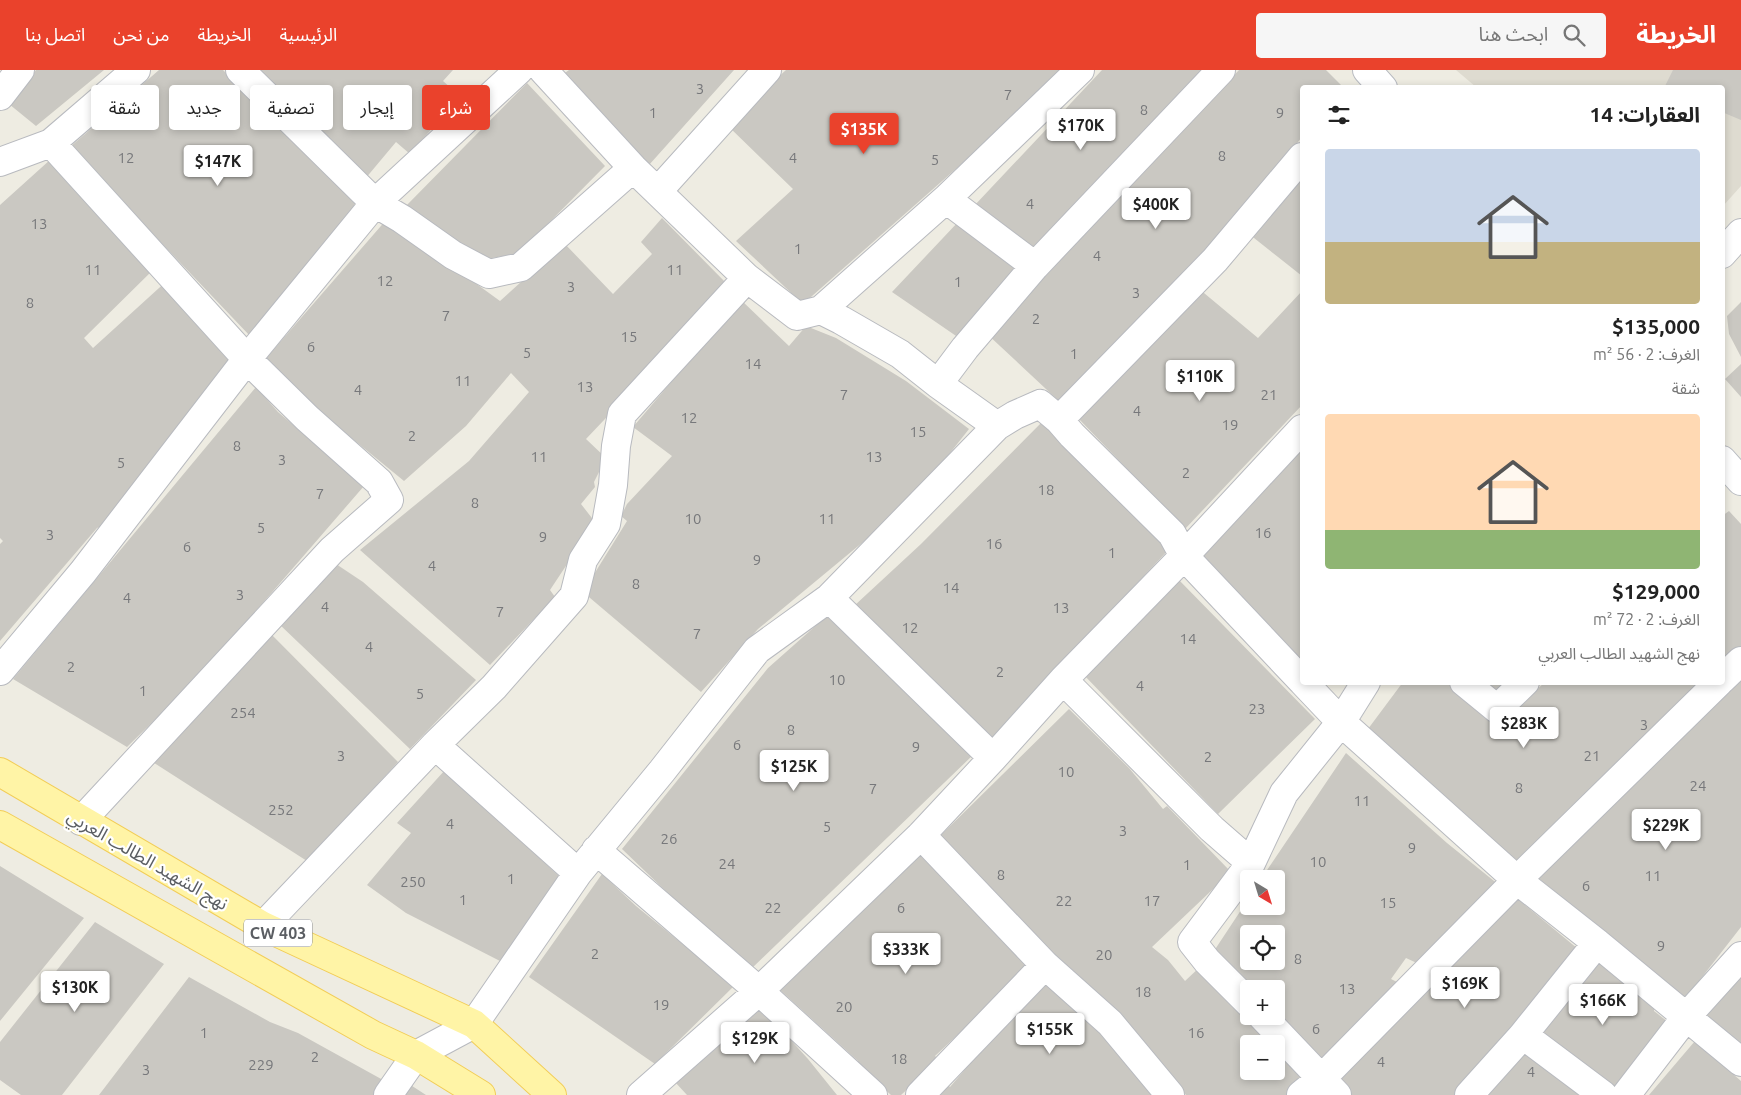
<!DOCTYPE html>
<html lang="ar">
<meta charset="utf-8">
<style>
:root{--surface:#fff;--page:#f6f6f6;--text:#222;--muted:#767676;--accent:#ea422c}
body{margin:0;font-family:Ubuntu,"Noto Sans Arabic",sans-serif;background:var(--page);color:var(--text);direction:rtl;height:100vh;display:flex;flex-direction:column;font-size:19px;white-space:nowrap}
*{box-sizing:border-box;margin:0}
p{font-size:16px;color:var(--muted)}
.icon{flex:none;width:28px;height:28px;fill:none;stroke:currentColor;stroke-width:2;stroke-linecap:round;stroke-linejoin:round}
.map{position:relative;flex:1;overflow:hidden;direction:ltr}
.drawer{position:absolute;left:1300px;top:15px;width:425px;height:600px;display:flex;flex-direction:column;background:var(--surface);border-radius:5px;box-shadow:0 2px 8px #0003;direction:rtl}
.drawer>*{flex:none}
.banner{position:absolute;left:15px;top:15px;width:475px;height:45px;direction:rtl;display:flex;gap:10px}
.needle{width:32px;rotate:142deg}
.fabs{position:absolute;left:1240px;top:800px;display:grid;gap:10px}
.fabs a{display:grid;place-items:center;width:45px;height:45px;border-radius:5px;background:var(--surface);box-shadow:0 2px 8px #0003;font-size:25px}
.price{position:absolute;translate:-50% -42px;padding:0 11px;border-radius:5px;background:#fff;color:#222;font-size:16px;line-height:32px;filter:drop-shadow(0 1px 2px #0008)}
.price::after{content:'';position:absolute;left:50%;top:30px;width:15px;height:11px;margin-left:-8px;background:inherit;clip-path:polygon(0 0,100% 0,50% 100%)}
.price.active{background:var(--accent);color:#fff}
ul{padding:0;list-style:none}
li{display:grid;align-content:center;gap:10px;height:265px;padding:0 25px}
li span{display:grid;place-items:center;height:155px;border-radius:5px;color:#555}
li>.icon{margin-inline-start:auto}
span .icon{width:90px;height:90px;fill:#fffc;stroke-width:1}
li b{font-size:21px}
h2{display:flex;justify-content:space-between;align-items:center;height:60px;padding:0 25px;font-size:21px}
.chip{padding:0 18px;border-radius:5px;background:var(--surface);box-shadow:0 2px 8px #0003;font-size:18px;line-height:45px}
.chip.active{background:var(--accent);color:#fff}
header{display:flex;align-items:center;gap:30px;box-sizing:border-box;height:70px;padding:0 25px;background:var(--accent);color:#fff}
header strong{font-size:24px}
nav{display:flex;gap:28px;margin-inline-start:auto;font-size:18px}
.search{width:350px;height:45px;background:var(--page);display:flex;align-items:center;gap:12px;box-sizing:border-box;padding:0 18px;border-radius:5px;color:var(--muted);font-size:19px}
.map>svg:first-child{display:block}
</style>
<header>
<strong>الخريطة</strong>
<div class="search"><svg class="icon" aria-label="search" viewBox="0 0 24 24"><circle cx="10" cy="10" r="6"/><path d="M15 15l6 6"/></svg>ابحث هنا</div>
<nav><a>الرئيسية</a><a>الخريطة</a><a>من نحن</a><a>اتصل بنا</a></nav>
</header>
<div class="map">
<svg width="1741" height="1025" viewBox="0 0 1741 1025">
<rect width="100%" height="100%" fill="#eeece2"/>
<path fill="#dedbd0" d="M 1456,0 L 1741,0 L 1741,116 L 1723,136 L 1722,18 L 1476,17 Z"/>
<path fill="#cac8c2" fill-rule="evenodd" d="M 36,0 L 104,0 L 36,56 L 9,34 Z
M 159,0 L 223,0 L 359,138 L 251,267 L 70,77 Z
M 254,0 L 453,0 L 443,11 L 460,26 L 410,84 L 396,72 L 365,109 Z
M 569,0 L 734,0 L 649,95 L 562,5 Z
M 786,0 L 1064,0 L 1001,59 L 803,234 L 736,171 L 793,119 L 727,55 Z
M 1102,0 L 1205,0 L 1036,185 L 974,136 Z
M 1239,0 L 1326,0 L 1344,18 L 1302,18 L 1302,67 L 1186,211 L 1061,333 L 986,263 L 1154,90 Z
M 1673,0 L 1741,0 L 1741,50 L 1722,42 L 1722,18 L 1669,18 L 1665,16 Z
M 527,13 L 605,96 L 519,183 L 481,190 L 405,137 Z
M 51,89 L 157,196 L 84,268 L 93,278 L 170,208 L 231,289 L 104,455 L 97,458 L 0,571 L 0,474 L 3,471 L 0,468 L 0,135 Z
M 1302,102 L 1302,206 L 1249,164 Z
M 662,148 L 727,214 L 641,311 L 586,369 L 606,388 L 594,412 L 595,417 L 581,434 L 595,452 L 550,520 L 555,527 L 490,595 L 360,480 L 469,391 L 529,322 L 511,303 L 466,356 L 404,411 L 261,294 L 387,149 L 500,231 L 564,173 L 613,224 L 652,184 L 641,172 Z
M 959,151 L 1024,200 L 962,270 L 892,222 Z
M 1198,218 L 1258,268 L 1302,221 L 1302,335 L 1185,459 L 1077,347 Z
M 741,230 L 789,276 L 806,256 L 836,268 L 906,311 L 969,359 L 901,445 L 898,443 L 758,559 L 701,622 L 583,522 L 627,451 L 621,446 L 627,434 L 672,386 L 633,357 Z
M 1741,232 L 1741,287 L 1729,264 L 1727,246 Z
M 1741,294 L 1741,327 L 1725,309 Z
M 256,317 L 278,342 L 364,416 L 255,542 L 214,592 L 127,677 L 13,609 Z
M 1043,351 L 1171,477 L 990,670 L 854,536 L 921,474 Z
M 1302,376 L 1302,598 L 1199,489 Z
M 1729,441 L 1741,454 L 1741,578 L 1722,596 L 1722,446 Z
M 336,494 L 363,512 L 476,610 L 410,679 L 278,553 Z
M 1178,509 L 1315,649 L 1218,744 L 1082,603 Z
M 829,544 L 973,685 L 749,901 L 622,779 L 768,598 Z
M 270,563 L 398,692 L 307,791 L 148,689 Z
M 1741,601 L 1741,857 L 1685,929 L 1531,802 Z
M 1403,612 L 1454,612 L 1494,647 L 1500,654 L 1545,612 L 1706,612 L 1519,796 L 1368,659 Z
M 1473,612 L 1506,612 L 1491,628 Z
M 1069,639 L 1129,698 L 1163,739 L 1167,736 L 1231,802 L 1152,877 L 1168,890 L 1185,911 L 1201,896 L 1275,974 L 1249,974 L 1249,1001 L 1276,1001 L 1276,975 L 1307,1007 L 1286,1025 L 1186,1025 L 1113,943 L 936,770 Z
M 1346,683 L 1447,773 L 1499,815 L 1419,894 L 1406,888 L 1391,909 L 1397,912 L 1318,996 L 1276,946 L 1276,919 L 1249,919 L 1212,884 L 1249,828 L 1249,836 L 1276,836 L 1276,809 L 1261,809 ZM 1249,864 L 1276,864 L 1276,891 L 1249,891 Z
M 445,700 L 562,809 L 500,891 L 406,843 L 367,815 L 411,763 L 397,753 Z
M 925,779 L 1030,897 L 935,986 L 939,990 L 901,1025 L 891,1025 L 856,993 L 858,991 L 779,919 Z
M 0,796 L 84,848 L 0,951 Z
M 602,804 L 636,836 L 734,916 L 655,994 L 529,907 Z
M 1513,825 L 1578,879 L 1509,966 L 1455,1025 L 1346,1025 L 1336,1014 Z
M 95,852 L 164,894 L 62,1025 L 21,1025 L 0,1010 L 0,972 Z
M 1597,888 L 1654,934 L 1654,941 L 1668,952 L 1615,1024 L 1535,963 Z
M 1741,902 L 1741,978 L 1702,946 Z
M 189,907 L 270,952 L 298,963 L 383,1010 L 374,1025 L 99,1025 Z
M 1044,907 L 1105,962 L 1160,1025 L 937,1025 L 947,1014 L 950,1017 Z
M 759,935 L 808,989 L 837,1025 L 687,1025 L 675,1012 Z
M 1695,971 L 1741,1011 L 1741,1025 L 1649,1025 Z
M 1525,976 L 1587,1025 L 1486,1025 Z
M 406,1012 L 426,1025 L 397,1025 Z"/>
<g fill="none" stroke-linecap="round" stroke-linejoin="round">
<g stroke="#b8babf" stroke-width="30">
<path id="street" d="M 240,0 L 375,133 L 402,149 L 453,185 L 489,204 L 521,197 L 633,98
M 543,0 L 633,98 L 747,208 L 797,246 L 821,240 L 841,250 L 900,284 L 938,314 L 997,356
M 0,26 L 20,0
M 51,73 L 247,289 L 307,348 L 379,412 L 389,430 L 332,480 L 81,751
M 0,92 L 51,73 L 136,0
M 658,121 L 767,0
M 946,129 L 1035,196
M 1722,184 L 1741,163
M 821,240 L 946,129 L 1080,0
M 938,314 L 965,278 L 1035,196 L 1221,0
M 1059,350 L 1215,190 L 1302,87
M 829,528 L 993,688
M 0,601 L 83,502 L 247,289 L 375,133 L 519,0
M 1722,609 L 1741,591
M 1063,610 L 1184,486 L 1302,359
M 1303,612 L 1341,652 L 1517,810 L 1597,873 L 1741,992
M 1464,612 L 1497,639 L 1525,612
M 435,675 L 578,803
M 921,765 L 1045,895 L 1110,953 L 1170,1025
M 596,780 L 759,921 L 873,1025
M 263,856 L 435,675 L 494,617 L 574,526 L 583,490 L 606,454 L 613,415 L 616,376 L 622,344 L 747,208
M 1249,933 L 1207,891 L 1192,872 L 1251,793
M 1262,946 L 1337,1025
M 1523,965 L 1603,1025
M 388,1025 L 416,985 L 474,954 L 578,803 L 662,701 L 757,580 L 829,528 L 997,356 L 1015,345 L 1040,334 L 1059,350 L 1072,365 L 1172,464 L 1184,486 L 1302,611
M 641,1025 L 759,921 L 921,765 L 993,688 L 1063,610 L 1212,759 L 1251,793 L 1284,723 L 1341,652 L 1366,612
M 920,1025 L 1045,895
M 1301,1025 L 1322,1008 L 1517,810 L 1719,612
M 1469,1025 L 1523,965 L 1597,873
M 1626,1025 L 1686,947 L 1741,886"/>
</g>
<g stroke="#b8bbc1" stroke-width="30">
<path id="secondary" d="M 1367,0 L 1383,18
M 1722,390 L 1741,411"/>
</g>
<g stroke="#f2cd57" stroke-width="30">
<path id="primary" d="M 0,702 L 263,856 L 474,954 L 552,1025
M 0,755 L 373,965 L 416,985 L 481,1025"/>
</g>
<use href="#street" stroke="#fff" stroke-width="28"/>
<use href="#secondary" stroke="#fff" stroke-width="28"/>
<use href="#primary" stroke="#fff4a6" stroke-width="28"/>
</g>
<g text-anchor="middle" dominant-baseline="central" stroke-width="4.5" stroke-linejoin="round" paint-order="stroke">
<g font-size="15" fill="#77787b">
<text x="700" y="18">3</text>
<text x="1008" y="24">7</text>
<text x="1144" y="39">8</text>
<text x="653" y="42">1</text>
<text x="1280" y="42">9</text>
<text x="1222" y="85">8</text>
<text x="126" y="87">12</text>
<text x="793" y="87">4</text>
<text x="935" y="89">5</text>
<text x="1030" y="133">4</text>
<text x="39" y="153">13</text>
<text x="798" y="178">1</text>
<text x="1097" y="185">4</text>
<text x="93" y="199">11</text>
<text x="675" y="199">11</text>
<text x="385" y="210">12</text>
<text x="958" y="211">1</text>
<text x="571" y="216">3</text>
<text x="1136" y="222">3</text>
<text x="30" y="232">8</text>
<text x="446" y="245">7</text>
<text x="1036" y="248">2</text>
<text x="629" y="266">15</text>
<text x="311" y="276">6</text>
<text x="527" y="282">5</text>
<text x="1074" y="283">1</text>
<text x="753" y="293">14</text>
<text x="463" y="310">11</text>
<text x="585" y="316">13</text>
<text x="358" y="319">4</text>
<text x="844" y="324">7</text>
<text x="1269" y="324">21</text>
<text x="1137" y="340">4</text>
<text x="689" y="347">12</text>
<text x="1230" y="354">19</text>
<text x="918" y="361">15</text>
<text x="412" y="365">2</text>
<text x="237" y="375">8</text>
<text x="539" y="386">11</text>
<text x="874" y="386">13</text>
<text x="282" y="389">3</text>
<text x="121" y="392">5</text>
<text x="1186" y="402">2</text>
<text x="1046" y="419">18</text>
<text x="320" y="423">7</text>
<text x="475" y="432">8</text>
<text x="693" y="448">10</text>
<text x="827" y="448">11</text>
<text x="261" y="457">5</text>
<text x="1263" y="462">16</text>
<text x="50" y="464">3</text>
<text x="543" y="466">9</text>
<text x="994" y="473">16</text>
<text x="187" y="476">6</text>
<text x="1112" y="482">1</text>
<text x="757" y="489">9</text>
<text x="432" y="495">4</text>
<text x="636" y="513">8</text>
<text x="951" y="517">14</text>
<text x="240" y="524">3</text>
<text x="127" y="527">4</text>
<text x="325" y="536">4</text>
<text x="1061" y="537">13</text>
<text x="500" y="541">7</text>
<text x="910" y="557">12</text>
<text x="697" y="563">7</text>
<text x="1188" y="568">14</text>
<text x="369" y="576">4</text>
<text x="71" y="596">2</text>
<text x="1000" y="601">2</text>
<text x="837" y="609">10</text>
<text x="1140" y="615">4</text>
<text x="143" y="620">1</text>
<text x="420" y="623">5</text>
<text x="1257" y="638">23</text>
<text x="243" y="642">254</text>
<text x="1644" y="654">3</text>
<text x="791" y="659">8</text>
<text x="737" y="674">6</text>
<text x="916" y="676">9</text>
<text x="341" y="685">3</text>
<text x="1592" y="685">21</text>
<text x="1208" y="686">2</text>
<text x="1066" y="701">10</text>
<text x="1698" y="715">24</text>
<text x="1519" y="717">8</text>
<text x="873" y="718">7</text>
<text x="1362" y="730">11</text>
<text x="281" y="739">252</text>
<text x="450" y="753">4</text>
<text x="827" y="756">5</text>
<text x="1123" y="760">3</text>
<text x="669" y="768">26</text>
<text x="1412" y="777">9</text>
<text x="1318" y="791">10</text>
<text x="727" y="793">24</text>
<text x="1187" y="794">1</text>
<text x="1001" y="804">8</text>
<text x="1653" y="805">11</text>
<text x="511" y="808">1</text>
<text x="413" y="811">250</text>
<text x="1586" y="815">6</text>
<text x="463" y="829">1</text>
<text x="1064" y="830">22</text>
<text x="1152" y="830">17</text>
<text x="1388" y="832">15</text>
<text x="773" y="837">22</text>
<text x="901" y="837">6</text>
<text x="1661" y="875">9</text>
<text x="595" y="883">2</text>
<text x="1104" y="884">20</text>
<text x="1298" y="888">8</text>
<text x="1347" y="918">13</text>
<text x="1143" y="921">18</text>
<text x="661" y="934">19</text>
<text x="844" y="936">20</text>
<text x="1316" y="958">6</text>
<text x="204" y="962">1</text>
<text x="1196" y="962">16</text>
<text x="315" y="986">2</text>
<text x="899" y="988">18</text>
<text x="1381" y="991">4</text>
<text x="261" y="994">229</text>
<text x="146" y="999">3</text>
<text x="1531" y="1001">4</text>
</g>
<rect fill="#fff" stroke="#8c8e92" stroke-width="1" x="244" y="849.5" width="68" height="27" rx="4"/>
<g font-size="16" font-weight="bold" fill="#5b5e63">
<text x="278" y="863">CW 403</text>
</g>
<g font-size="18" fill="#5b5e63" stroke="#fff">
<text transform="translate(148 789) rotate(30)">نهج الشهيد الطالب العربي</text>
</g>
</g>
</svg>
<div class="fabs">
<a><svg class="needle" viewBox="-14 -14 28 28"><path d="M0-13l5 13h-10z" fill="#e53935"/><path d="M0 13l5-13h-10z" fill="#767676"/></svg></a>
<a><svg class="icon" aria-label="locate" viewBox="0 0 24 24"><circle cx="12" cy="12" r="6"/><path d="M12 2v4M12 18v4M2 12h4M18 12h4"/></svg></a>
<a>+</a>
<a>−</a>
</div>
<b class="price" style="left:1081px;top:81px">$170K</b>
<b class="price active" style="left:864px;top:85px">$135K</b>
<b class="price" style="left:218px;top:117px">$147K</b>
<b class="price" style="left:1156px;top:160px">$400K</b>
<b class="price" style="left:1200px;top:332px">$110K</b>
<b class="price" style="left:1524px;top:679px">$283K</b>
<b class="price" style="left:794px;top:722px">$125K</b>
<b class="price" style="left:1666px;top:781px">$229K</b>
<b class="price" style="left:906px;top:905px">$333K</b>
<b class="price" style="left:1465px;top:939px">$169K</b>
<b class="price" style="left:75px;top:943px">$130K</b>
<b class="price" style="left:1603px;top:956px">$166K</b>
<b class="price" style="left:1050px;top:985px">$155K</b>
<b class="price" style="left:755px;top:994px">$129K</b>
<div class="banner">
<a class="chip active">شراء</a>
<a class="chip">إيجار</a>
<a class="chip">تصفية</a>
<a class="chip">جديد</a>
<a class="chip">شقة</a>
</div>
<section class="drawer">
<h2>العقارات: 14<svg class="icon" aria-label="filters" viewBox="0 0 24 24"><path d="M4 7h16M4 17h16"/><circle cx="9" cy="7" r="2"/><circle cx="15" cy="17" r="2"/></svg></h2>
<ul>
<li><span style="background:linear-gradient(#c9d6e8 60%,#c2b280 0)"><svg class="icon" aria-label="home" viewBox="0 0 24 24"><path d="M3 11l9-7 9 7M6 9v11h12V9"/></svg></span><div><b>$135,000</b><p>الغرف: 2 · 56 m²</p><p>شقة</p></div></li>
<li><span style="background:linear-gradient(#ffd9b3 75%,#8fb573 0)"><svg class="icon" aria-label="home" viewBox="0 0 24 24"><path d="M3 11l9-7 9 7M6 9v11h12V9"/></svg></span><div><b>$129,000</b><p>الغرف: 2 · 72 m²</p><p>نهج الشهيد الطالب العربي</p></div></li>
</ul>
</section>
</div>
